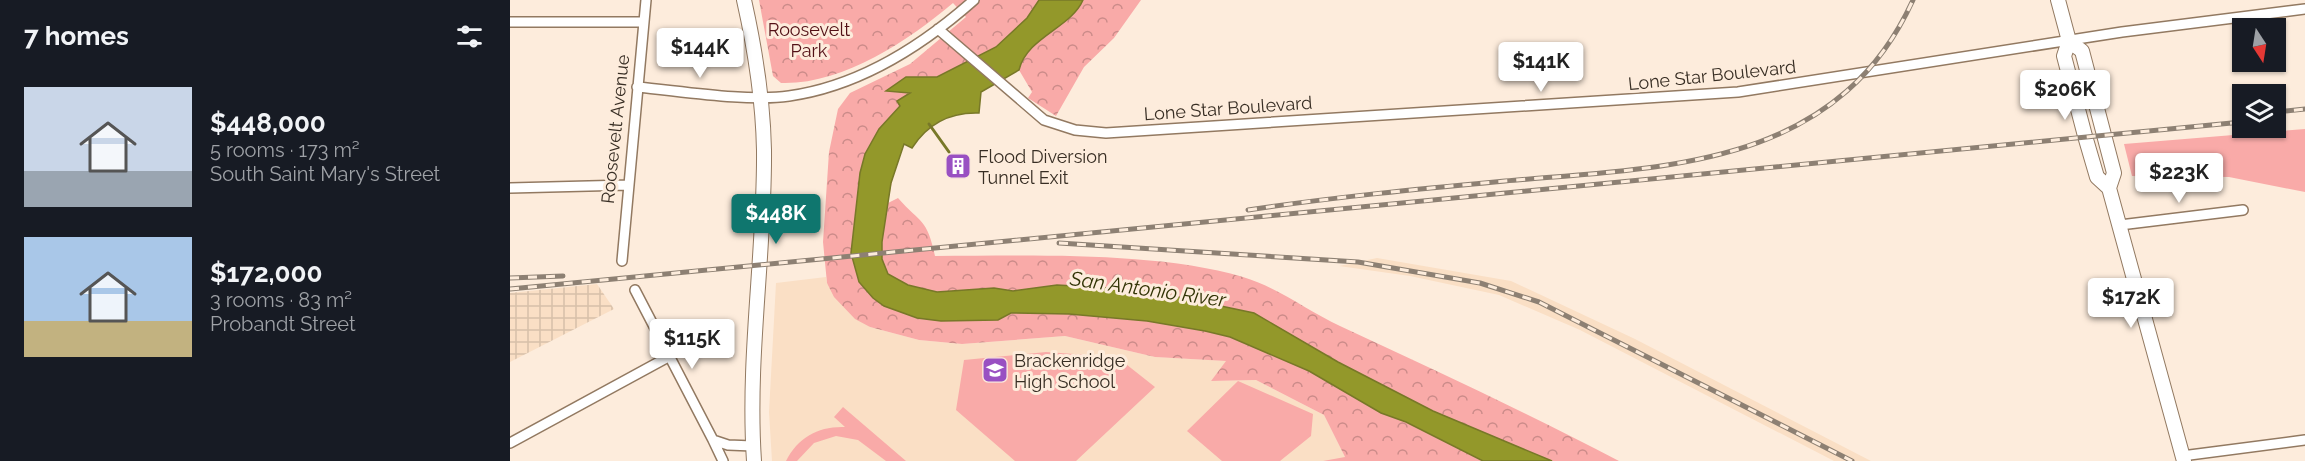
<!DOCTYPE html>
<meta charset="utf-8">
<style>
:root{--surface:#171b24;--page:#20242c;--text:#f1f3f6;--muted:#9ea1a6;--accent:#0f766e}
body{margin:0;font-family:Raleway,sans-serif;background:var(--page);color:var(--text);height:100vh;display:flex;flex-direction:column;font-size:22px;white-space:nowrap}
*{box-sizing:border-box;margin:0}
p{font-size:20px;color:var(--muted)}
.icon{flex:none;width:33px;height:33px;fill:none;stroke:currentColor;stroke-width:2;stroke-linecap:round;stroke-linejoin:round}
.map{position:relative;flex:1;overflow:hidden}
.drawer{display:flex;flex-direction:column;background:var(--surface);width:510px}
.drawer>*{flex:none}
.needle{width:39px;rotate:168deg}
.buttons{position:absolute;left:1722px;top:18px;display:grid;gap:12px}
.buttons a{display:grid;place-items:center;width:54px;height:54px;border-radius:0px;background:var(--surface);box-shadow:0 2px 4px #0004;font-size:30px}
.price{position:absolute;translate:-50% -51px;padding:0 14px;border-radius:6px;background:#fff;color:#222;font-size:20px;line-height:39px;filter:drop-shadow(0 2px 3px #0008)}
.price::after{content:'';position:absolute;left:50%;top:36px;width:18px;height:14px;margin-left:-9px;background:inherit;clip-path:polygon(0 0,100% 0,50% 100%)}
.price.active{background:var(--accent);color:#fff}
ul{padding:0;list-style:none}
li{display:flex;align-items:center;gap:18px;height:150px;padding:0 24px}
li span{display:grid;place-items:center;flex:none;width:168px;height:120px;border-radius:0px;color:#555}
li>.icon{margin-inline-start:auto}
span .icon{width:72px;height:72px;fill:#fffc;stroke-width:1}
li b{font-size:26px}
h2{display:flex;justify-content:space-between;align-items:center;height:72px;padding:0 24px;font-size:26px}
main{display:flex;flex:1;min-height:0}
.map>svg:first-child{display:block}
</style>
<main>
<section class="drawer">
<h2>7 homes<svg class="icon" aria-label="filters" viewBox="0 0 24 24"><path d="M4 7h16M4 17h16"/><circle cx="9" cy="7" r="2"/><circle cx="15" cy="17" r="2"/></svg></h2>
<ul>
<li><span style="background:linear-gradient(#c9d6e8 70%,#9aa5b1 0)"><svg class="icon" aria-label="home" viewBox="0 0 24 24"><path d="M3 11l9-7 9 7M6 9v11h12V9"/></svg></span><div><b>$448,000</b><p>5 rooms · 173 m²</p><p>South Saint Mary's Street</p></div></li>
<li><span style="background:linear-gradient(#a9c7e8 70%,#c2b280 0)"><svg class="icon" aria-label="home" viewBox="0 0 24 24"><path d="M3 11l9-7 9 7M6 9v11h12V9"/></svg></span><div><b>$172,000</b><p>3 rooms · 83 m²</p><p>Probandt Street</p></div></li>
</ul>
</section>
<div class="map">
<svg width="1795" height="461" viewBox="0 0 1795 461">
<defs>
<pattern id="industrial-grid" width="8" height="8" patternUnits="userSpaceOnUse" patternTransform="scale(1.5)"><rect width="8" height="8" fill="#fadfc5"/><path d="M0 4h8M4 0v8" fill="none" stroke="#d7c0a9"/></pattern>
<pattern id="park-crowns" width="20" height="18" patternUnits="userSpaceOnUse" patternTransform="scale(1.5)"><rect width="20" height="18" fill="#f9aaa8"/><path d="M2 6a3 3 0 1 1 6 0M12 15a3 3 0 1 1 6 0" fill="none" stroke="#cb8b89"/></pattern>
</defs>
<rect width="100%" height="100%" fill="#fdecdc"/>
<path fill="#fadfc5" d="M 867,258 L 1001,281 L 1125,339 L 1361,461 L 1324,461 L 1070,330 L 989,295 L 900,276 L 829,266 Z
M 316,277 L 317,283 L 360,327 L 409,340 L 452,344 L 555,336 L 645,357 L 717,361 L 701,381 L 746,380 L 814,415 L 835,457 L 872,461 L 262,461 L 259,412 L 266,283 Z"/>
<path fill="url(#industrial-grid)" d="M 87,284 L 104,309 L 0,362 L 0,293 Z"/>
<path fill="#f9aaa8" d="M 1795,129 L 1795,192 L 1719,177 L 1622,176 L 1614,144 Z
M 536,352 L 607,357 L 645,387 L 566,461 L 505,461 L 446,410 L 454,360 Z
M 728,381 L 803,414 L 801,436 L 770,461 L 712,461 L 677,431 Z
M 333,407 L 396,461 L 376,461 L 348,440 L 326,436 L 304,443 L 287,461 L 276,461 C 288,437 309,426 335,427 L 324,417 Z"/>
<path fill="url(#park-crowns)" d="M 249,0 L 631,0 L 604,38 L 574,67 L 546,116 L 518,98 L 522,92 L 509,70 L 471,92 L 469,113 C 440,112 418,123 402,148 L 394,144 L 384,170 L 378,203 L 388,198 C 411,224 417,218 425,256 C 519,256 643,251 733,277 C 767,287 798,311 830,326 C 924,370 1018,413 1109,461 L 813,461 L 835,457 L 814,415 L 746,380 L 701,381 L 716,361 L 645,357 L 555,336 L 452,344 L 409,340 L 360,327 L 345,319 L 324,297 L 317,283 L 313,242 L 319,152 L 328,109 L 340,93 L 400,64 L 456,17 L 443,3 C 398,41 332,85 271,83 L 263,76 Z"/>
<path fill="#93982a" stroke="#787828" stroke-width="1.5" d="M 529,0 L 573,0 C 561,28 517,37 509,70 L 471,92 L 469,113 C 440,112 418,123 402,148 L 394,144 L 381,183 L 372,242 L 372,259 L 378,274 L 398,285 L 427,292 L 484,288 L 503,291 L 547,285 L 635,290 L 744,313 L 828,362 L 923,411 L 1042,461 L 973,461 L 896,422 L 871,413 L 799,371 L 720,337 L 695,331 L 637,321 L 559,314 L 501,313 L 488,320 L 431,321 L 407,318 L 374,306 L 363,298 L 349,282 L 341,253 L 350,173 L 355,154 L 369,129 L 390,106 L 387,101 L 400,93 L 376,91 L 396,77 L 427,77 L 486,47 L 517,18 Z"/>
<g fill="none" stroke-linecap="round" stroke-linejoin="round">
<path stroke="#787828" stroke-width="3" d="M 419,124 L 439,152"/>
<g stroke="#927961" stroke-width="12">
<path id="street" d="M 0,22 L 134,22
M 428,29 L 534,120 L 565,130 L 596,133 L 1228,92 L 1612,32 L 1795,9
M 127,87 C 171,91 236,102 279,96 C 350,86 411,47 464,0
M 0,188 L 118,185
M 1610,225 L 1733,210
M 112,261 L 136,0
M 125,290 L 203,440 L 218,445 L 243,446
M 203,440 L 213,461
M 0,443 L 160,356
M 1672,456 L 1795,440"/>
</g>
<g stroke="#927961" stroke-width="16">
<path id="secondary" d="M 234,0 C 245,49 253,99 254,150 C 255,253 237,357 244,461
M 1548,0 L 1559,41 L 1572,51 L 1604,173 L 1599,188
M 1559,41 L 1554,56 L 1575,136 L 1587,177 L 1599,188 L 1674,461"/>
</g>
<use href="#street" stroke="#fff" stroke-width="9"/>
<use href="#secondary" stroke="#fff" stroke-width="14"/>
<g stroke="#8d8073" stroke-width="5">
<path id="rail" d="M 1766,112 L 1795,109
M 738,210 C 824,197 909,189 995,181 C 1154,167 1326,169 1403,0
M 549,243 L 848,262 L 970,283 L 1029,302 L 1342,461
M 0,278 L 53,276
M 0,289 L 1732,122"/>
</g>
<use href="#rail" stroke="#fdecdc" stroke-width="3" stroke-dasharray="9" stroke-linecap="butt"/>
</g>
<defs>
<g id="building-square" transform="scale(1.35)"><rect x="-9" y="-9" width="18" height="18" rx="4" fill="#9950c2" stroke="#fdecdc"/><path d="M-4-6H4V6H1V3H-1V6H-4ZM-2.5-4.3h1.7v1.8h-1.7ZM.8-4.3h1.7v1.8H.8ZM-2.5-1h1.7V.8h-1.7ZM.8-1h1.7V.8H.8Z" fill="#fff"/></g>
<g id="school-square" transform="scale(1.35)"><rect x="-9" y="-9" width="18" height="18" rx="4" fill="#9950c2" stroke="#fdecdc"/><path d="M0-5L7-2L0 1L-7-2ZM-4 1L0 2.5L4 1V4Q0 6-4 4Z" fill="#fff"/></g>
</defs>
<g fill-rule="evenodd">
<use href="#building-square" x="448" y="166"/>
<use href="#school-square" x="485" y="370"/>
</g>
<g text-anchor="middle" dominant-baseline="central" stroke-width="6" stroke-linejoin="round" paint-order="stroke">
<g font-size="18" fill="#521016" stroke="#fdecdc">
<text x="299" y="29">Roosevelt<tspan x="299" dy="21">Park</tspan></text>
</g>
<g font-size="18" fill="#382e24" stroke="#fdecdc">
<text transform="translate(1202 75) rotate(-6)">Lone Star Boulevard</text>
<text transform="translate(718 108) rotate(-4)">Lone Star Boulevard</text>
<text transform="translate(105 129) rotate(-84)">Roosevelt Avenue</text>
</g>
<g font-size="18" fill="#382e24" stroke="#fdecdc" text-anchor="start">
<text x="468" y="156">Flood Diversion<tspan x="468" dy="21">Tunnel Exit</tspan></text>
<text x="504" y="360">Brackenridge<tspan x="504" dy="21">High School</tspan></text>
</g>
<g font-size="20" font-style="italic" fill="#313305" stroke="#fdecdc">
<text transform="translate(638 289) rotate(8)">San Antonio River</text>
</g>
</g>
</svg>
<div class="buttons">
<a><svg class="needle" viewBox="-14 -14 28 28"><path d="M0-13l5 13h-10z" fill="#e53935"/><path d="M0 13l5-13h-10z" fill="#9ea1a6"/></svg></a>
<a><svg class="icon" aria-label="layers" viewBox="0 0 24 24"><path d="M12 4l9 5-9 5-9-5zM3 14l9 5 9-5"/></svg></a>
</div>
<b class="price" style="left:190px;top:79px">$144K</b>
<b class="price" style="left:1031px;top:93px">$141K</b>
<b class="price" style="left:1555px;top:121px">$206K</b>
<b class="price" style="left:1669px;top:204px">$223K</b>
<b class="price active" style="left:266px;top:245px">$448K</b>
<b class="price" style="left:1621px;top:329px">$172K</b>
<b class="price" style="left:182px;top:370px">$115K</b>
</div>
</main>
